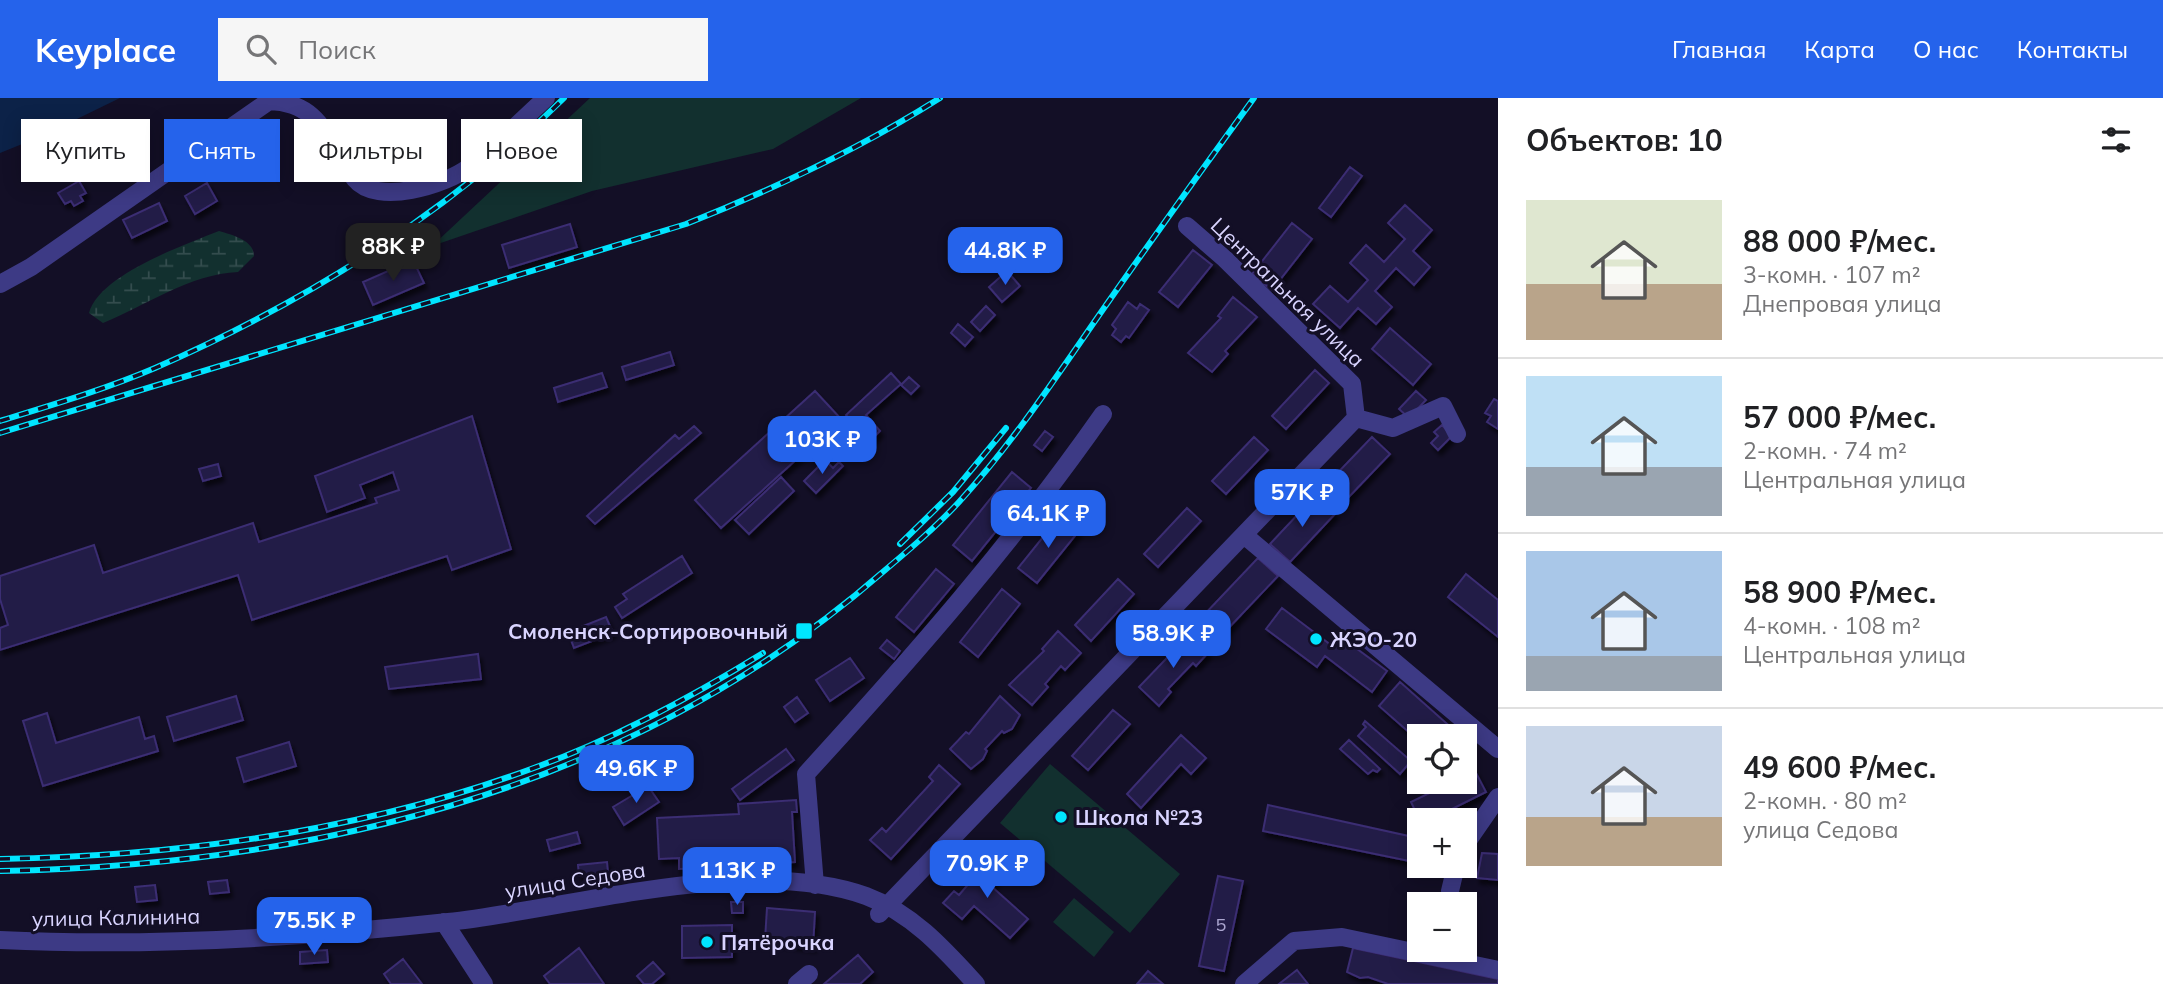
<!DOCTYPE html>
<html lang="ru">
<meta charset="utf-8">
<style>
:root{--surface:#fff;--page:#f6f6f6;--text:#202124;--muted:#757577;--line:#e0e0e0;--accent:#2563eb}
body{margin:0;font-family:Mulish,sans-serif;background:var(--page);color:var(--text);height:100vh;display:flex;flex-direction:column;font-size:26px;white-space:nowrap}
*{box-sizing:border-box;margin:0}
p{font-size:23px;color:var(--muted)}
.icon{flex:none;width:38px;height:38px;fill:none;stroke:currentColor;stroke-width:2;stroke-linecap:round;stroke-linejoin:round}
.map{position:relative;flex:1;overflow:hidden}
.details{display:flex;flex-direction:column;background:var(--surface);width:665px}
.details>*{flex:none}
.top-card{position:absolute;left:21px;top:21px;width:665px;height:63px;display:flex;gap:14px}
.controls{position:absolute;left:1407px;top:626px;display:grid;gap:14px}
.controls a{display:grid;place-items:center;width:70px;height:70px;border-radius:0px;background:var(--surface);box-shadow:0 4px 18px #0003;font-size:35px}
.price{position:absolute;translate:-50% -60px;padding:0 16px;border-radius:14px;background:var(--accent);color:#fff;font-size:23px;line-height:46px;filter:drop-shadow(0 2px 4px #0008)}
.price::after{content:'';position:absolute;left:50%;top:42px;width:21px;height:16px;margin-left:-10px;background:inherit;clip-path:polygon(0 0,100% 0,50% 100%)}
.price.selected{background:#222;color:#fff}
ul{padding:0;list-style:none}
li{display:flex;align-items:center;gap:21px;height:175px;padding:0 28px}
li+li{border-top:2px solid var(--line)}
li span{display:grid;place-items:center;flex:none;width:196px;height:140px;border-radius:0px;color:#555}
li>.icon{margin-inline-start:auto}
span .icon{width:84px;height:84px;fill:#fffc;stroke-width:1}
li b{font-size:30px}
h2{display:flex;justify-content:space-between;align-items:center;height:84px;padding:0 28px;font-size:30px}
.pill{padding:0 24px;border-radius:0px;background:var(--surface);box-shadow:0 4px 18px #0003;font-size:24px;line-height:63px}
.pill.selected{background:var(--accent);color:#fff}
header{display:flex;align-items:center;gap:42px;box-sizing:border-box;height:98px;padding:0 35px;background:var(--accent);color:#fff}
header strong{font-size:33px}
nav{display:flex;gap:38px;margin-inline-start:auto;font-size:24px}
.search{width:490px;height:63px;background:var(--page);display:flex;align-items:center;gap:18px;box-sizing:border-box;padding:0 24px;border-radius:0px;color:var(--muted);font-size:26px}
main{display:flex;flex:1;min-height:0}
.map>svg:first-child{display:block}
</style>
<header>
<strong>Keyplace</strong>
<div class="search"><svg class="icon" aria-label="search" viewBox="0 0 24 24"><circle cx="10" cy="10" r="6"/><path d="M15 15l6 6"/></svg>Поиск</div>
<nav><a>Главная</a><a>Карта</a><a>О нас</a><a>Контакты</a></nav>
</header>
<main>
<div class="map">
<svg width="1498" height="886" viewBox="0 0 1498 886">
<defs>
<pattern id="wetland-marsh" width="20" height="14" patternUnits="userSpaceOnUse" patternTransform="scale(1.75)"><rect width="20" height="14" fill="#12302f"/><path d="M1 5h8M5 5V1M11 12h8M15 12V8" fill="none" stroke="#344d4e"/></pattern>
<filter id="shadow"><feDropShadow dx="3" dy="5" stdDeviation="2" flood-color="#0009"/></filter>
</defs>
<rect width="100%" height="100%" fill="#130f26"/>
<path fill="#12302f" d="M 590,0 L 861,0 L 773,51 L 592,93 L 432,148 Z
M 1050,666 L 1180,776 L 1130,835 L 1000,725 Z
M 1074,800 L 1114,834 L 1094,859 L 1053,824 Z"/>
<path fill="url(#wetland-marsh)" d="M 219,133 C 232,137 254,142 254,158 L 238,174 C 190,176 147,207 103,225 L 89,215 C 99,177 184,147 219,133 Z"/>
<path fill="#0c2248" d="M 0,0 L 120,0 L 42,38 L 0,55 Z"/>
<path fill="#241b47" stroke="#3b2d73" stroke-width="2" filter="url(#shadow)" d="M 1350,69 L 1362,78 L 1331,119 L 1319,110 Z
M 79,83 L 86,95 L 80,98 L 83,103 L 74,108 L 71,103 L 65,106 L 58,95 Z
M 207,85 L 217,103 L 195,116 L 185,98 Z
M 159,105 L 167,123 L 132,140 L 123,122 Z
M 1405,107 L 1432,132 L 1413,153 L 1430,169 L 1414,187 L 1396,170 L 1375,193 L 1392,209 L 1376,226 L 1358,210 L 1340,230 L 1313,206 L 1330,188 L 1348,204 L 1368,182 L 1350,165 L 1366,147 L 1384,164 L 1405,141 L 1388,125 Z
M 1292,125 L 1312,141 L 1272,192 L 1252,176 Z
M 570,126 L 577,149 L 509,170 L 502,147 Z
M 1193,152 L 1212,167 L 1178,209 L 1159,194 Z
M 413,162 L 424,185 L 373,207 L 363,184 Z
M 1007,173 L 1020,188 L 1002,204 L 989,189 Z
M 1233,199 L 1257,219 L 1225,253 L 1228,256 L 1212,274 L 1188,255 L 1221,220 L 1218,218 Z
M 1128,204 L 1137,211 L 1140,206 L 1149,212 L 1129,240 L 1126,238 L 1121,244 L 1112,237 L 1116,231 L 1112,227 Z
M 986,208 L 995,217 L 980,233 L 971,224 Z
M 958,226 L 973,239 L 965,248 L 951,235 Z
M 1390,230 L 1431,266 L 1413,287 L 1372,251 Z
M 670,254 L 674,267 L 626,282 L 622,269 Z
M 1315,272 L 1329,285 L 1286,331 L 1272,318 Z
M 602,275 L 607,289 L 558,304 L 554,290 Z
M 891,275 L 901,286 L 866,317 L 880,333 L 870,343 L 846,317 Z
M 909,279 L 919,288 L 911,296 L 901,287 Z
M 815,293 L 841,321 L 721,430 L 695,402 Z
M 1416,293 L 1426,302 L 1409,320 L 1399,311 Z
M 1494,301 L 1498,303 L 1498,331 L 1487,324 L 1491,318 L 1485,315 Z
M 472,318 L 511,451 L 452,472 L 447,458 L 252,522 L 238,477 L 0,552 L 0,530 L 8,527 L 0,501 L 0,478 L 94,447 L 103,475 L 253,425 L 259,444 L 377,405 L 375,400 L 399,392 L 393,374 L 360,387 L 365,400 L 327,414 L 315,378 Z
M 1442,327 L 1452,338 L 1438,352 L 1431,345 L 1438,338 L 1434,334 Z
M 694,328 L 701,335 L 595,426 L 587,418 L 675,337 L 679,341 Z
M 1045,333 L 1053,339 L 1042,353 L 1034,347 Z
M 1254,339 L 1268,352 L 1226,396 L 1212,383 Z
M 1372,339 L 1390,356 L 1344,404 L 1326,387 Z
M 825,362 L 833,370 L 839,364 L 843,368 L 816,395 L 804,383 Z
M 218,366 L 221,378 L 203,383 L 199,371 Z
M 1012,374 L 1031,390 L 972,463 L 953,447 Z
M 781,379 L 794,393 L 749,436 L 735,422 Z
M 1315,398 L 1335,416 L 1290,464 L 1270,446 Z
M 1187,410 L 1201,423 L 1158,469 L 1144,456 Z
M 1060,418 L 1079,433 L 1037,485 L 1018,470 Z
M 682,458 L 692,475 L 622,520 L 615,509 L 627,501 L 623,496 Z
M 1258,460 L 1278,478 L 1222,537 L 1202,519 Z
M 936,471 L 954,486 L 914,534 L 896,519 Z
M 1466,476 L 1498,502 L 1498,539 L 1448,499 Z
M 1118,481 L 1134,496 L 1091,543 L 1075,527 Z
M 1002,491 L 1020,506 L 978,559 L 960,544 Z
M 1282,510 L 1331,547 L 1338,537 L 1387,573 L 1372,594 L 1325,558 L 1317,569 L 1266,531 Z
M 606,519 L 613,535 L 574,550 L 568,534 Z
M 1058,533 L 1081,555 L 1065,572 L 1061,568 L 1045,586 L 1048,589 L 1032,607 L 1009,587 L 1044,553 L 1042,551 Z
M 1189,537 L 1208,555 L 1196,568 L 1193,565 L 1168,591 L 1171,594 L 1159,608 L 1139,589 Z
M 887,542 L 900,553 L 894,561 L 880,550 Z
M 478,556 L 481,581 L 389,591 L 385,569 Z
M 850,560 L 864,580 L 830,603 L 816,582 Z
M 1400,584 L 1454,632 L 1448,639 L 1419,639 L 1419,643 L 1379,608 Z
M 236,598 L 243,622 L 174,643 L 167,619 Z
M 1000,598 L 1020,617 L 1012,631 L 1004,635 L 1002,633 L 985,651 L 987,653 L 983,661 L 971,671 L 950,651 L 966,634 L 969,636 Z
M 797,599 L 808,615 L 795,624 L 784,609 Z
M 1113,612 L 1130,626 L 1088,672 L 1072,658 Z
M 47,615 L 56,645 L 139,619 L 145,641 L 154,638 L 158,653 L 43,688 L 23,623 Z
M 1365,623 L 1411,663 L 1400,676 L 1358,638 L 1366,629 L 1363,626 Z
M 1181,637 L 1206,660 L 1191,676 L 1181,666 L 1141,710 L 1127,696 Z
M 1349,642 L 1380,671 L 1377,674 L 1373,672 L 1368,676 L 1340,651 Z
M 289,644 L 296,668 L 244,684 L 237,660 Z
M 786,651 L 794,662 L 740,702 L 732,691 Z
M 939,667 L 960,686 L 891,761 L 870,742 L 882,730 L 886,734 L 933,683 L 929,679 Z
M 1475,673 L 1486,694 L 1428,723 L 1420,723 L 1411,704 L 1452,684 L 1465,684 L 1465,678 Z
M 648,688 L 659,704 L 624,727 L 613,709 Z
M 796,702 L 797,714 L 792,714 L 795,764 L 679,771 L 679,760 L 659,761 L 657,720 L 739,716 L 738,706 Z
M 1268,707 L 1418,740 L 1419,738 L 1419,765 L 1263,733 Z
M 577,734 L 580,745 L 550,753 L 547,742 Z
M 1482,755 L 1498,756 L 1498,782 L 1477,780 Z
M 985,759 L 1003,775 L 991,788 L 1028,821 L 1010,840 L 974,808 L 962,821 L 943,805 L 954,793 L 959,797 L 978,775 L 974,771 Z
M 607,764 L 608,775 L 579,778 L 578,767 Z
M 1218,778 L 1243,783 L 1224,873 L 1199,868 Z
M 227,782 L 229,794 L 210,796 L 208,784 Z
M 155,787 L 157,802 L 137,804 L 135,789 Z
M 731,804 L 743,804 L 743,815 L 732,815 Z
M 767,810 L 815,814 L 813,849 L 765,842 Z
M 732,827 L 732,859 L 682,860 L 682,828 Z
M 579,850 L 604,886 L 550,886 L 544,878 Z
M 1353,850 L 1498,881 L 1498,886 L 1388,886 L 1368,879 L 1360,880 L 1347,874 Z
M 327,852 L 328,864 L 300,866 L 300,854 Z
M 858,857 L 873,874 L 860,886 L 824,886 Z
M 403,861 L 422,886 L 391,886 L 384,876 Z
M 653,864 L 664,876 L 652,886 L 644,886 L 637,878 Z
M 1297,872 L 1308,886 L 1279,886 Z
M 1148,873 L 1163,886 L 1137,886 Z"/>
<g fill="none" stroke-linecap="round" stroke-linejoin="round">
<path stroke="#3d3a85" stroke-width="18" d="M 1187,128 L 1225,161 L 1352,286 L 1356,320
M 0,186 L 31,169 L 269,3 C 324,5 326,45 355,81 C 377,108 446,87 469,69 C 496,48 521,23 546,0
M 1356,320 L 1393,330 L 1443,308 L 1457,336
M 1244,437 L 1498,651
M 1465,747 L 1498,699
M 815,787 L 806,676 C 913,559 1012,446 1103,316
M 1450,793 L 1456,768
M 879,816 L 1356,320
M 444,824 L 484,886
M 0,842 C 149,849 300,840 448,824 C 570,811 749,756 866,798 C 912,815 944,851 976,886
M 797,886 L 809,876
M 1244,886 L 1294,843 L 1342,839 L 1498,872"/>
<g stroke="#00e5ff" stroke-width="6">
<path id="rail" d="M 0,323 C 52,307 106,291 155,270 C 304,205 449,115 564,0
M 0,335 L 686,126 C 774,91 861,50 940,0
M 900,446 L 953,394 L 1006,330
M 0,761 C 178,758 363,733 531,671 C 612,642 690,600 763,555
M 0,773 C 322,767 638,688 884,473 C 910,451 936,429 959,404 C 1013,345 1058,276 1104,210 C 1153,140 1203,70 1254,0"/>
</g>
<use href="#rail" stroke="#130f26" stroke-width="3.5" stroke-dasharray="10" stroke-linecap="butt"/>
</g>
<g fill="#00e5ff" stroke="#130f26" stroke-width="2.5">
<rect x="795" y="524" width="18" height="18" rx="3.5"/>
<circle cx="1316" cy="541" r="7"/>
<circle cx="1061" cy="719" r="7"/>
<circle cx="707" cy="844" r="7"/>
</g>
<g text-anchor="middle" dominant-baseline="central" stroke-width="6" stroke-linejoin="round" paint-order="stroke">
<g font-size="18" fill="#aca6d1">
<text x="1221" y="826">5</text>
</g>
<g font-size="21" fill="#d9d4ff" stroke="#130f26">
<text transform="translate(1288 194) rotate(44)">Центральная улица</text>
<text transform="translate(575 782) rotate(-9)">улица Седова</text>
<text transform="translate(116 819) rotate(-1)">улица Калинина</text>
</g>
<g font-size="21" font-weight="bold" fill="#d9d4ff" stroke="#130f26" text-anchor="start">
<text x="788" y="533" text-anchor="end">Смоленск-Сортировочный</text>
<text x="1330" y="541">ЖЭО-20</text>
<text x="1075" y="719">Школа №23</text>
<text x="721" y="844">Пятёрочка</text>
</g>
</g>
</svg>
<div class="controls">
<a><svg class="icon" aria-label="locate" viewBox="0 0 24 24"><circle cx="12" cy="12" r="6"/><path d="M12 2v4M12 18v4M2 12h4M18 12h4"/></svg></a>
<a>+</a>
<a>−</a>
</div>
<b class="price selected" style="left:393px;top:185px">88K ₽</b>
<b class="price" style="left:1005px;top:189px">44.8K ₽</b>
<b class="price" style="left:822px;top:378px">103K ₽</b>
<b class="price" style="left:1302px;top:431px">57K ₽</b>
<b class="price" style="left:1048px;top:452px">64.1K ₽</b>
<b class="price" style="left:1173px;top:572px">58.9K ₽</b>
<b class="price" style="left:636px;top:707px">49.6K ₽</b>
<b class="price" style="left:987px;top:802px">70.9K ₽</b>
<b class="price" style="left:737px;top:809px">113K ₽</b>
<b class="price" style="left:314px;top:859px">75.5K ₽</b>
<div class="top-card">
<a class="pill">Купить</a>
<a class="pill selected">Снять</a>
<a class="pill">Фильтры</a>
<a class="pill">Новое</a>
</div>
</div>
<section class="details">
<h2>Объектов: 10<svg class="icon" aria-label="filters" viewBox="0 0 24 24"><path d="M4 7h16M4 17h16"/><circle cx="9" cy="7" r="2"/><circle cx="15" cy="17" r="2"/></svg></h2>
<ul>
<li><span style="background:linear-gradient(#dfe7d0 60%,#b9a48a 0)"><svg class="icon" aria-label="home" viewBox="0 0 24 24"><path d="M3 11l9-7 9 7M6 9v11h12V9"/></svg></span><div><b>88 000 ₽/мес.</b><p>3-комн. · 107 m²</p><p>Днепровая улица</p></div></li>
<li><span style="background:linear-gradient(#bfe0f5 65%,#9aa5b1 0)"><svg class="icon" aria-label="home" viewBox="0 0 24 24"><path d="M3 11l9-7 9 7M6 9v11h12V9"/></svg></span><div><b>57 000 ₽/мес.</b><p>2-комн. · 74 m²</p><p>Центральная улица</p></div></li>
<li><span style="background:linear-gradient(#a9c7e8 75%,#9aa5b1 0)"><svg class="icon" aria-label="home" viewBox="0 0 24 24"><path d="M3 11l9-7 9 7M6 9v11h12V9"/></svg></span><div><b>58 900 ₽/мес.</b><p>4-комн. · 108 m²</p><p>Центральная улица</p></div></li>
<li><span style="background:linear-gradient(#c9d6e8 65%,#b9a48a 0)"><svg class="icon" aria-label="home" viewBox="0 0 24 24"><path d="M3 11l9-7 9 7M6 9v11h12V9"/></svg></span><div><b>49 600 ₽/мес.</b><p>2-комн. · 80 m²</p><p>улица Седова</p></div></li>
</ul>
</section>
</main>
